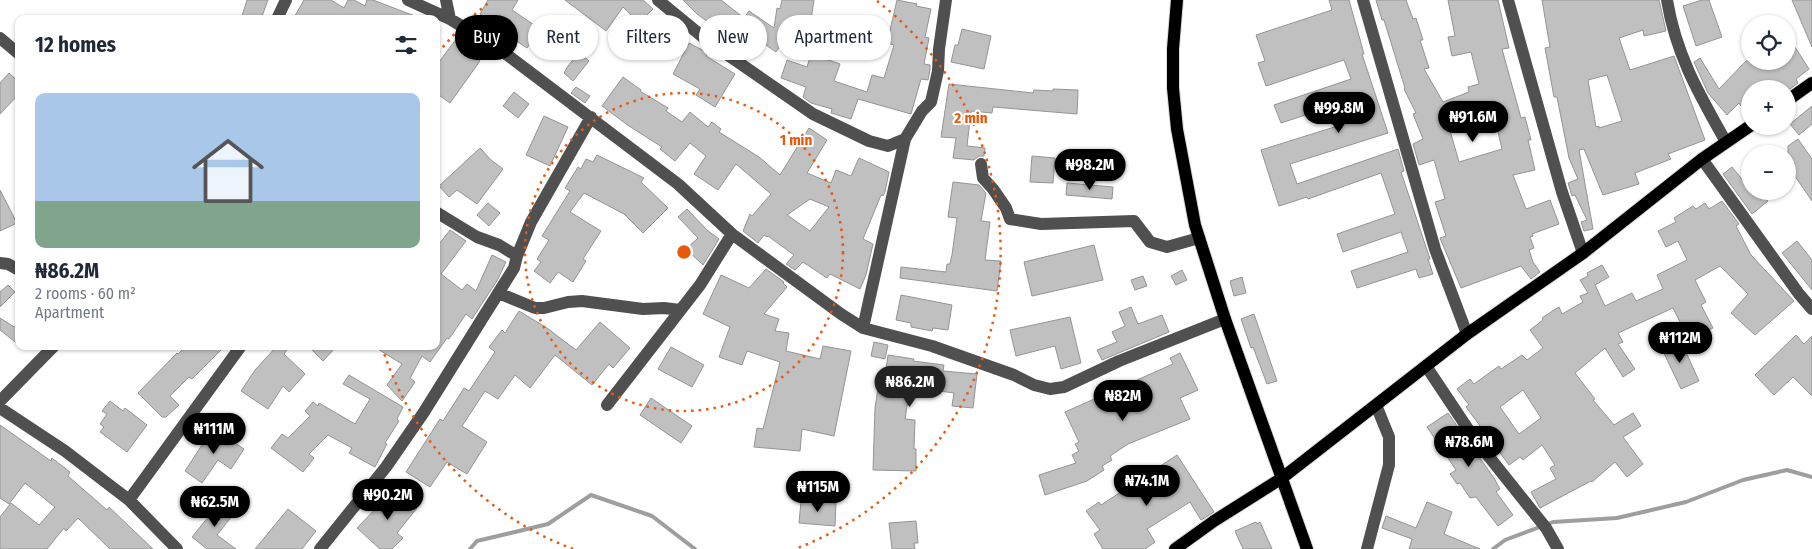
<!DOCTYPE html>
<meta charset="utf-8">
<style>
:root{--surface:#fff;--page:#f6f6f7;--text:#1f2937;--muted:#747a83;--accent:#000}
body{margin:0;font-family:"Fira Sans Condensed",sans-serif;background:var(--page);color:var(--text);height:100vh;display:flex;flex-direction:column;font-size:19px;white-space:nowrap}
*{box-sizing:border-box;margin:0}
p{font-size:16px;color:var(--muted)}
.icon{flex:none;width:28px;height:28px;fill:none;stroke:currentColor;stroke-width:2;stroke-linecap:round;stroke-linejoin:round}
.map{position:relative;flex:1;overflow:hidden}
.sheet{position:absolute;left:15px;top:15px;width:425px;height:335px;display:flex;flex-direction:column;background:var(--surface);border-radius:10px;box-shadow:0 1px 4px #0004}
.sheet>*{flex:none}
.guide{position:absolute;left:455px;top:15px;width:475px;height:45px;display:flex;gap:10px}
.fabs{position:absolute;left:1741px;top:15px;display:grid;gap:10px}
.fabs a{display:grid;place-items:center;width:55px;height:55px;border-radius:50%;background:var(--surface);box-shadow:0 1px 4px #0004;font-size:25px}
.price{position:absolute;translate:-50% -42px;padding:0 11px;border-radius:18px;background:var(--accent);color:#fff;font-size:16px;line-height:32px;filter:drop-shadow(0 1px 2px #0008)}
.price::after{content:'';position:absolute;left:50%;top:30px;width:15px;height:11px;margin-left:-8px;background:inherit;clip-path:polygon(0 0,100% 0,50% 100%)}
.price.on{background:#222;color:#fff}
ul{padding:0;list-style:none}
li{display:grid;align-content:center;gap:10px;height:265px;padding:0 20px}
li span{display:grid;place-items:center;height:155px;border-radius:10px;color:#555}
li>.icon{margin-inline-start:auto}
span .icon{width:90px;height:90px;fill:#fffc;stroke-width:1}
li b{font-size:21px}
h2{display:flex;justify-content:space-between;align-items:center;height:60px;padding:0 20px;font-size:21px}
.tag{padding:0 18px;border-radius:22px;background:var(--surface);box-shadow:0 1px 4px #0004;font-size:18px;line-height:45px}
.tag.on{background:var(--accent);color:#fff}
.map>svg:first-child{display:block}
</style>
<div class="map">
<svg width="1812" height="549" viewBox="0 0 1812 549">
<rect width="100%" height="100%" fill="#fff"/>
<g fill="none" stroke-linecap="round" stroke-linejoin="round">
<path stroke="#9e9e9e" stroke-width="4" d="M 470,549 L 477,541 L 548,524 L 591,495 L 652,516 L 695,549
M 1493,549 L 1505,540 L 1553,522 L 1617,518 L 1686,502 L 1743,480 L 1787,470 L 1812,477"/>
</g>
<path fill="#c0c0c0" stroke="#949494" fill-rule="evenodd" d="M 247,0 L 268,0 L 261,19 L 241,19 Z
M 304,0 L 331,0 L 344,8 L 348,0 L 354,0 L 365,6 L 367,0 L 373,0 L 420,18 L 293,19 Z
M 488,0 L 518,0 L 512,10 L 540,29 L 527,48 L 509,36 L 512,32 L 480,14 Z
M 565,0 L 643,0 L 653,9 L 639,23 L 623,7 L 606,31 Z
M 683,0 L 721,0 L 744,18 L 749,11 L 774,28 L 777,8 L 780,9 L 782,0 L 814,0 L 810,26 L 796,24 L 776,52 L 757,39 L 748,51 L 697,14 Z
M 897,0 L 917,4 L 916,6 L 931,9 L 925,37 L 929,38 L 924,64 L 930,65 L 930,70 L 928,80 L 921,79 L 911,114 L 858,99 L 851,119 L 831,113 L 832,109 L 811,103 L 803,97 L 806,87 L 781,78 L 787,60 L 807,67 L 811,54 L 840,64 L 834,81 L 867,92 L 872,75 L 884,78 L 894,45 L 887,43 Z
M 1329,0 L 1349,0 L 1364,54 L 1362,54 L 1388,133 L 1290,164 L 1297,184 L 1398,149 L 1404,171 L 1401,172 L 1430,259 L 1428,259 L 1433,274 L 1419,278 L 1416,269 L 1357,288 L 1351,271 L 1408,252 L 1401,232 L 1343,252 L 1337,234 L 1395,214 L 1381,173 L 1308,199 L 1307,197 L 1279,206 L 1261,150 L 1363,118 L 1357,98 L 1281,123 L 1274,105 L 1351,79 L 1344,60 L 1266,86 L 1258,63 L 1265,61 L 1256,35 L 1332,10 Z
M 1376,0 L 1406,0 L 1413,19 L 1416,18 L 1423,40 L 1420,40 L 1429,68 L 1424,69 L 1443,102 L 1469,92 L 1468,87 L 1479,84 L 1471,52 L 1452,56 L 1448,37 L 1455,36 L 1448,0 L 1498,0 L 1509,48 L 1502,49 L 1521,118 L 1525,117 L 1531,140 L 1528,140 L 1535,170 L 1513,175 L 1526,209 L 1550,200 L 1559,224 L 1532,234 L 1533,236 L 1530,237 L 1534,248 L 1529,250 L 1533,262 L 1540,272 L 1531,279 L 1521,266 L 1461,288 L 1440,238 L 1446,236 L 1435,202 L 1445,199 L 1434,160 L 1419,165 L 1413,144 L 1423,139 L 1413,114 L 1416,113 L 1404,89 L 1405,88 L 1384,20 L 1382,20 ZM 1494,115 L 1502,149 L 1459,162 L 1449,127 L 1476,116 L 1476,118 Z
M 1542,0 L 1659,0 L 1666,31 L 1644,36 L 1643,30 L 1619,38 L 1630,70 L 1674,56 L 1705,140 L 1668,154 L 1671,159 L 1635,173 L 1639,184 L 1603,195 L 1584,149 L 1579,150 L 1593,229 L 1584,231 L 1581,222 L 1587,220 L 1575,195 L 1572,196 L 1568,183 L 1578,179 L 1569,158 L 1557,97 L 1554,97 L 1545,48 L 1550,47 ZM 1607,75 L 1622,121 L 1599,128 L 1599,126 L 1596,127 L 1588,80 Z
M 1702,0 L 1709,0 L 1722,37 L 1696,46 L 1683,6 Z
M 1792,0 L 1812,0 L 1812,47 Z
M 962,29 L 991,36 L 984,69 L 951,62 L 955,45 L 958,45 Z
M 1788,36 L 1809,69 L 1796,79 L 1798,83 L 1790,89 L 1750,89 L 1750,118 L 1739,103 L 1727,115 L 1708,93 L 1694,62 L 1700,58 L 1719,89 L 1746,61 L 1788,61 Z
M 457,38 L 471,48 L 468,52 L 480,61 L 450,103 L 436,93 L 436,66 Z
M 689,43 L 708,53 L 706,56 L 735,74 L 715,107 L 696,95 L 700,89 L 673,74 Z
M 579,52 L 589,61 L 573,81 L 564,73 L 568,66 Z
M 9,73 L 19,82 L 19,94 L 0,114 L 0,83 Z
M 623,77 L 641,90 L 640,91 L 668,108 L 666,111 L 682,122 L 690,112 L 708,127 L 712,122 L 721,129 L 719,132 L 759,157 L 780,175 L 809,128 L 827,140 L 807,173 L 831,183 L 836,170 L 851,176 L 859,158 L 889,172 L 885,192 L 883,196 L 881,195 L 863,239 L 873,244 L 866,275 L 860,289 L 830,274 L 827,278 L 803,262 L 795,270 L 786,264 L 794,255 L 768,236 L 767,237 L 764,235 L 758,243 L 743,231 L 750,214 L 752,216 L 771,194 L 736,164 L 718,190 L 694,174 L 706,156 L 690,143 L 675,161 L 660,149 L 662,147 L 629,126 L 602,106 ZM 810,199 L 829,207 L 810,231 L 787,215 Z
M 949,84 L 1033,93 L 1034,90 L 1053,91 L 1053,89 L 1078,90 L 1077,114 L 993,107 L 992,113 L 971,111 L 967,146 L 985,148 L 984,156 L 979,156 L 974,160 L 953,158 L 956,138 L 941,137 Z
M 576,87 L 590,96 L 585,103 L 571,93 Z
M 514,92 L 529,104 L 518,118 L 503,106 Z
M 1812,106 L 1812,124 L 1799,135 L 1790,124 Z
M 544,116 L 568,127 L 550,166 L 526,155 Z
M 1798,139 L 1812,159 L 1812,201 L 1788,166 L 1788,146 Z
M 480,148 L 491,160 L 503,169 L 477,204 L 457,190 L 449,197 L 439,186 Z
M 597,155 L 644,178 L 641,182 L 668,208 L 643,233 L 624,214 L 584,193 L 570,212 L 601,231 L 583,259 L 586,261 L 573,282 L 558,272 L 550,283 L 534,271 L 541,262 L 537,259 L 549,240 L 542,236 L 570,191 L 565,188 L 578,167 L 581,169 L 586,159 L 593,162 Z
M 1032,156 L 1055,158 L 1053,183 L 1030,182 Z
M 1732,167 L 1746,184 L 1750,181 L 1750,191 L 1760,191 L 1768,201 L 1752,214 L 1723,174 Z
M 953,182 L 979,185 L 986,193 L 981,221 L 990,222 L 985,260 L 1001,261 L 997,291 L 900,278 L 901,267 L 946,272 L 947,264 L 950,264 L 952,255 L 957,218 L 948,217 Z
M 1067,183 L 1113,187 L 1112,199 L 1066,195 Z
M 0,190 L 17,223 L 0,231 Z
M 1722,201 L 1739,224 L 1736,226 L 1751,255 L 1794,301 L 1755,335 L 1731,313 L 1748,294 L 1720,266 L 1695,280 L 1706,302 L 1701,305 L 1713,328 L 1689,340 L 1673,308 L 1618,333 L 1623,342 L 1618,344 L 1635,369 L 1623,377 L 1605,348 L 1575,373 L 1595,399 L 1593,400 L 1614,425 L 1633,413 L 1641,426 L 1623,437 L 1643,464 L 1627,477 L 1615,462 L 1592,482 L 1591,481 L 1540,508 L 1531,492 L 1556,479 L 1550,468 L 1555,465 L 1542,445 L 1523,460 L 1520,457 L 1509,465 L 1466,407 L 1469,405 L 1457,389 L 1470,379 L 1474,384 L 1499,366 L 1501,369 L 1522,355 L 1527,360 L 1543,348 L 1530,330 L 1543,320 L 1542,318 L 1554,310 L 1559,307 L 1562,314 L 1583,302 L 1580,296 L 1588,293 L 1580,280 L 1588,276 L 1587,273 L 1602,265 L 1609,277 L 1595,285 L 1605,306 L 1632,293 L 1636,301 L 1663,289 L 1657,275 L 1687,260 L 1678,241 L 1666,247 L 1658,231 L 1676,222 L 1674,218 L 1693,206 L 1696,209 L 1705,203 L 1709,209 ZM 1523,390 L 1541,418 L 1519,434 L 1500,407 Z
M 488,203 L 500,213 L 489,226 L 477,215 Z
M 687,209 L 707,230 L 719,239 L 703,265 L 686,249 L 698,238 L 678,217 Z
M 450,230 L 466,241 L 441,274 L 462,290 L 467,284 L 476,291 L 492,255 L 506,262 L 498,279 L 472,319 L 466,314 L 449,339 L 447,338 L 430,362 L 422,356 L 410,378 L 415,382 L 402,401 L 387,385 L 402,364 L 373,346 L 436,346 L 436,248 Z
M 1797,241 L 1812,260 L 1812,290 L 1782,253 Z
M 1094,245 L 1103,280 L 1032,296 L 1024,262 Z
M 766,269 L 784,282 L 783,283 L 787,287 L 764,314 L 779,319 L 775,331 L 789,333 L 786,351 L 820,359 L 823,346 L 851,351 L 834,436 L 802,429 L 800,451 L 754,447 L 757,428 L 763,429 L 780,362 L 747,351 L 742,365 L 719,357 L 730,327 L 703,314 L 721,275 L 749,288 Z
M 1182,270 L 1187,280 L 1176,285 L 1171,276 Z
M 1143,276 L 1147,286 L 1135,290 L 1131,280 Z
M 1242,277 L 1246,293 L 1234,296 L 1230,281 Z
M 8,285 L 15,292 L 0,307 L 0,292 Z
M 901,295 L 952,305 L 948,330 L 933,328 L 932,331 L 911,327 L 911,323 L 896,320 Z
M 1131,307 L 1138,324 L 1162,315 L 1169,332 L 1102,360 L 1097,350 L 1117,342 L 1112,332 L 1125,326 L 1119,312 Z
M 519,311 L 547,328 L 576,350 L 600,322 L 630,348 L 613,368 L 609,364 L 592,385 L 555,355 L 530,388 L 515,375 L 498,399 L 485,391 L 462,426 L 487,442 L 467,474 L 447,462 L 430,487 L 406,472 L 440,419 L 443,421 L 464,388 L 469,391 L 495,352 L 489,347 L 502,330 L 505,333 Z
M 1254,314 L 1277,381 L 1267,384 L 1253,347 L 1251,348 L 1241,319 Z
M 1070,317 L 1081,363 L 1061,369 L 1055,346 L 1016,356 L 1010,330 Z
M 0,318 L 19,330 L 19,345 L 0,330 Z
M 1796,335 L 1804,344 L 1812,336 L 1812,396 L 1793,377 L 1774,395 L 1755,375 Z
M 1680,339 L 1699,381 L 1681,389 L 1661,347 Z
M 874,342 L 888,345 L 885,359 L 871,356 Z
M 186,346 L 225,346 L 192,379 L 189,377 L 170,396 L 179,405 L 166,417 L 162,417 L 138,393 L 177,353 L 178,354 Z
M 277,346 L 290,346 L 284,354 L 305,374 L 289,392 L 283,386 L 268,409 L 241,391 L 255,370 Z
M 308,346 L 337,346 L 323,361 Z
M 671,347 L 704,365 L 692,387 L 658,369 Z
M 1180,353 L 1198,390 L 1180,398 L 1190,419 L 1128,444 L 1110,456 L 1112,460 L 1102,466 L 1104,470 L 1087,481 L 1045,495 L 1039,475 L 1076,463 L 1072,455 L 1079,451 L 1075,444 L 1079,442 L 1065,412 L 1173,364 L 1170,358 Z
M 888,355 L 914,359 L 913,361 L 944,365 L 943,371 L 977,374 L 973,408 L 952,406 L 954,393 L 910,387 L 905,419 L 915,420 L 914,449 L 916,449 L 916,471 L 873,470 L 875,408 L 879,382 L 884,383 Z
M 349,375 L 403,407 L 397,419 L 399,421 L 385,443 L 387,444 L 375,467 L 349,453 L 352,448 L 328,435 L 309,454 L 314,458 L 303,472 L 271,448 L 282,434 L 288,438 L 310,416 L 305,411 L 313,402 L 318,406 L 319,403 L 355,424 L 370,399 L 343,384 Z
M 651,398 L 692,426 L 681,443 L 640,415 Z
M 110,401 L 123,411 L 125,408 L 147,425 L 127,452 L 100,432 L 104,427 L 100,424 L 107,414 L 102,411 Z
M 1448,413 L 1494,478 L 1500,489 L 1496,492 L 1513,515 L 1498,526 L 1476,497 L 1470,498 L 1460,483 L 1457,484 L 1450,474 L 1456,470 L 1427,427 Z
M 0,425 L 51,461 L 52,458 L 70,472 L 68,476 L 107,510 L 109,507 L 153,549 L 110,549 L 78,518 L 66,531 L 64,528 L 47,549 L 0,549 L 0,517 L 11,503 L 39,525 L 55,507 L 25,483 L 9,504 L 0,498 Z
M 213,428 L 244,449 L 231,469 L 218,460 L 202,483 L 185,471 Z
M 1177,455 L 1214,512 L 1201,520 L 1190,502 L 1147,529 L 1155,542 L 1145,549 L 1103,549 L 1094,534 L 1100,530 L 1086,511 L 1099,502 L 1101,505 Z
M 392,489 L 417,508 L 397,533 L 403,538 L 392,549 L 380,549 L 357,528 L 381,503 Z
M 222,500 L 236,511 L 217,535 L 236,549 L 207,549 L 192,537 Z
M 801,501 L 836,503 L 835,526 L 799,523 Z
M 1427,502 L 1452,512 L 1444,534 L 1480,549 L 1409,549 L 1412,539 L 1382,528 L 1386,516 L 1416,528 Z
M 288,509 L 316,531 L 302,549 L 255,549 Z
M 916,521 L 918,543 L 914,543 L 915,549 L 892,549 L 889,523 Z
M 1256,522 L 1257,524 L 1260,522 L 1272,549 L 1243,549 L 1235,531 Z"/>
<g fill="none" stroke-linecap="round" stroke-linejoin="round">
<g stroke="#dbdbdb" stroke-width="14">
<path id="major" d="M 1177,0 L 1173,49 L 1173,88 L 1177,129 L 1195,225 L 1225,319 L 1307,549
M 1788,100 L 1812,83
M 1175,549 L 1214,521 L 1282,478 L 1467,334 L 1583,253 L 1702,159 L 1750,126"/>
</g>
<path stroke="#505050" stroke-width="12" d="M 408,0 L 450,19 L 498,48 L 678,184 L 732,234 L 841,314 L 863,328 L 932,346 L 1014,375 L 1034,385 L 1050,389 L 1064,387 L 1119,361 L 1225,319
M 446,0 L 450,19
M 658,0 L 709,42 L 813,114 L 869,141 L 888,146 L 905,139
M 1363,0 L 1435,249 L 1467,334
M 1508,0 L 1562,192 L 1583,253
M 1667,0 C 1676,55 1699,94 1726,142
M 277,19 L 286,0
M 0,38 L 19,54
M 1702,159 L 1799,294 L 1812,309
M 981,164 L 983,178 L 993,189 L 1006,208 L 1010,219 L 1041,224 L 1134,221 L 1150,242 L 1167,247 L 1199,238
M 436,212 L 477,237 L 499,245 L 517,256
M 0,263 L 8,264 L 19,270
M 498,293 L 535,308 L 544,308 L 568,302 L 582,301 L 643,309 L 664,308 L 680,310
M 863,328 L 905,139 L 922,111 L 931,102 L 938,71 L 939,49 L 946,0
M 1426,366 L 1474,438 L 1546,528 L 1558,549
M 0,401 L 54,346
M 607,405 L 700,285 L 732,234
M 0,408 L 65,451 L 129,500 L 177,549
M 129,500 L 241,346
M 320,549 L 386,467 L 424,412 L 482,319 L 514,268 L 517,256 L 531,222 L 591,117
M 1367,549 L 1389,465 L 1389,437 L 1376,405"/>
<use href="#major" stroke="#000" stroke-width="12"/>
</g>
<g fill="none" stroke="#e8590c" stroke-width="2.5" stroke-dasharray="2.5 5">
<circle cx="684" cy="252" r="159"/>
<path d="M573 549A317 317 0 0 1 382 347M438 53A317 317 0 0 1 491 1M877 1A317 317 0 0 1 795 549"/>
</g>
<circle cx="684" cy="252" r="8" fill="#e8590c" stroke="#fff" stroke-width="2.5"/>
<g font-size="15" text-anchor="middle" font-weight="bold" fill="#e8590c" stroke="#fff" stroke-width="4" stroke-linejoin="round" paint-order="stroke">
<text x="971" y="123">2 min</text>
<text x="796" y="145">1 min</text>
</g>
</svg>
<div class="fabs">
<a><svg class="icon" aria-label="locate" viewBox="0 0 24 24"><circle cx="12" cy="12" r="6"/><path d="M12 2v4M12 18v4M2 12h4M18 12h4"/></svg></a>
<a>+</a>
<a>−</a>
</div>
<b class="price" style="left:1339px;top:134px">₦99.8M</b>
<b class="price" style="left:1473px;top:143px">₦91.6M</b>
<b class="price" style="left:1090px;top:191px">₦98.2M</b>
<b class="price" style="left:1680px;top:364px">₦112M</b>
<b class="price on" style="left:910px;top:408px">₦86.2M</b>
<b class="price" style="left:1123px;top:422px">₦82M</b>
<b class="price" style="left:214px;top:455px">₦111M</b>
<b class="price" style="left:1469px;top:468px">₦78.6M</b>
<b class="price" style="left:1147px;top:507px">₦74.1M</b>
<b class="price" style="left:818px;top:513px">₦115M</b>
<b class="price" style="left:388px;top:521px">₦90.2M</b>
<b class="price" style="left:215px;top:528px">₦62.5M</b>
<div class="guide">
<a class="tag on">Buy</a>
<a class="tag">Rent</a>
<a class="tag">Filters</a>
<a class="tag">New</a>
<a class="tag">Apartment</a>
</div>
<section class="sheet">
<h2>12 homes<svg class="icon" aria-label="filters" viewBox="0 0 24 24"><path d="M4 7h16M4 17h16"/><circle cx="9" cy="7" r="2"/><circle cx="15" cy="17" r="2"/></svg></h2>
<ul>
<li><span style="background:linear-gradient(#a9c7e8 70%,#7fa58c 0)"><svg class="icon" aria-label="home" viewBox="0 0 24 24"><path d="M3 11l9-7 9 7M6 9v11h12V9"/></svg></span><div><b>₦86.2M</b><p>2 rooms · 60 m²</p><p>Apartment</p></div></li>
</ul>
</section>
</div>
